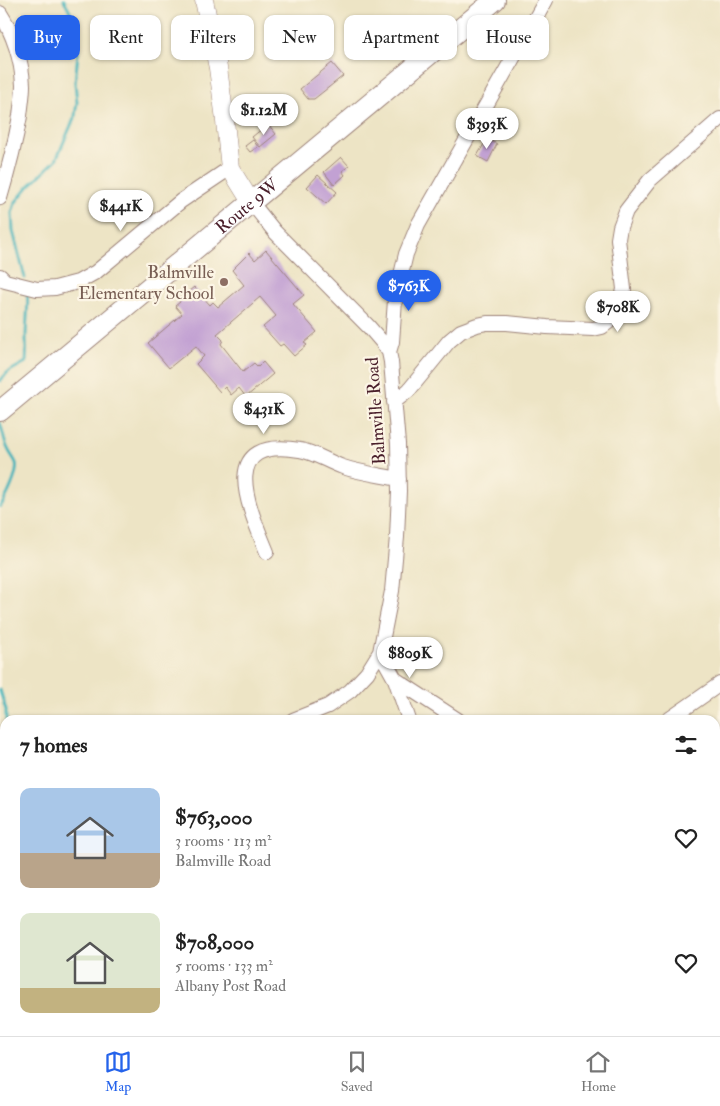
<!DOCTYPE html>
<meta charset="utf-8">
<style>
:root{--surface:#fff;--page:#f2f2f2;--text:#222;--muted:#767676;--line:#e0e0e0;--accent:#2563eb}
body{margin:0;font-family:"IM FELL Double Pica",serif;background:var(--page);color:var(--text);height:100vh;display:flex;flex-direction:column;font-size:19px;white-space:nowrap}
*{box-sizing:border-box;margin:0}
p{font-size:16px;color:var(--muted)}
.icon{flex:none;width:28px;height:28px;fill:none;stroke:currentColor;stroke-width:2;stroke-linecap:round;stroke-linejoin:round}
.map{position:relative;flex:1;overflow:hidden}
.side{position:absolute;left:0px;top:715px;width:720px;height:321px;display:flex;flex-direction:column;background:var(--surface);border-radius:15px 15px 0 0;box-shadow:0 1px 4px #0004}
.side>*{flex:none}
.hud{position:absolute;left:15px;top:15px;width:690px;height:45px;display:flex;gap:10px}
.price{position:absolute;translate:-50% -42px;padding:0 11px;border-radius:18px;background:#fff;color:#222;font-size:16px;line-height:32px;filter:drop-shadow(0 1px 2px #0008)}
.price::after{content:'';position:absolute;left:50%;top:30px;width:15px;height:11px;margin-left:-8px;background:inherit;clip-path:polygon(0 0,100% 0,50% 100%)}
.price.active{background:var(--accent);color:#fff}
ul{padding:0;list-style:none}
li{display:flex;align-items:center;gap:15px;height:125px;padding:0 20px}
li span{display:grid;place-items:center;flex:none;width:140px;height:100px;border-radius:10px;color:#555}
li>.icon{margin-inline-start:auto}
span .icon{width:60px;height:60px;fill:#fffc;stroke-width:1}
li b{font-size:21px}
h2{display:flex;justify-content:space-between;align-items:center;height:60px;padding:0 20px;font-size:21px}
.tag{padding:0 18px;border-radius:10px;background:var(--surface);box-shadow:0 1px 4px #0004;font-size:18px;line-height:45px}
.tag.active{background:var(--accent);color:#fff}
.tab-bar{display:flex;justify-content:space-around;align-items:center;height:70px;border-top:1px solid var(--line);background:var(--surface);font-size:14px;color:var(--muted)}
.tab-bar a{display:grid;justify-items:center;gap:2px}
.tab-bar .active{color:var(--accent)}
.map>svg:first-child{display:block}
</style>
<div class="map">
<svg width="720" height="1036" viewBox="0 0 720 1036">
<rect width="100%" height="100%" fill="#fcf5e5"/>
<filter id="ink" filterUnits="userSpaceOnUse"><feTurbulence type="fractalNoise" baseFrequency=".02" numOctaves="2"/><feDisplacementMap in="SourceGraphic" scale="10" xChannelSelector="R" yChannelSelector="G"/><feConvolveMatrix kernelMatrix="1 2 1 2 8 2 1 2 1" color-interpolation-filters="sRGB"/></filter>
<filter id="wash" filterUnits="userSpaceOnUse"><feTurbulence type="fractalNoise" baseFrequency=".0096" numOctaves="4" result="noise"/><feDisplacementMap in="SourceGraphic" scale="20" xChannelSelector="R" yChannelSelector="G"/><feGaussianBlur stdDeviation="1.12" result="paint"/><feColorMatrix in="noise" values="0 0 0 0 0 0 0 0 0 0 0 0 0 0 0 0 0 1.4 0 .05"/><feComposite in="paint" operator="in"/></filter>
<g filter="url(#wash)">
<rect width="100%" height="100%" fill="#ede4c5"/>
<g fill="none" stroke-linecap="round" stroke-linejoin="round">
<path stroke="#43b3ba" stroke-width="3" d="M 25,278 L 13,231 L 12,213 L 15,203 L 28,187 L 56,160 L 75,116 L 77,102 L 75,83 L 78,53 L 76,34 L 69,19 L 71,14 L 64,0
M 0,381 L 8,372 L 26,362 C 27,353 26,346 26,337 C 26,322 29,307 27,291
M 0,507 C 6,499 19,473 16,463 C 14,458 10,454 8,449 C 4,441 3,431 0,423
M 0,690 L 6,710 L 6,720
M 92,1036 L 98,1031"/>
</g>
<g id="blocks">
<path fill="#c2a1d3" d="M 332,63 L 343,76 L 314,99 L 308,99 L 300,89 Z
M 268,124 L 276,134 L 260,147 L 252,137 Z
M 487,139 L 497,144 L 488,162 L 477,156 Z
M 253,140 L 258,147 L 250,152 L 245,146 Z
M 341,157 L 349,166 L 342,171 L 345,175 L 334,185 L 324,172 Z
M 318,175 L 337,192 L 326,204 L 307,187 Z
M 266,250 L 304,295 L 293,304 L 317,332 L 304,343 L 307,345 L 294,356 L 283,344 L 280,346 L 263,327 L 276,316 L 260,297 L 217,334 L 223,340 L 221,344 L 243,372 L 254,363 L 258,367 L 263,362 L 273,374 L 246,397 L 239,388 L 231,395 L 225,387 L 220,392 L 196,364 L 204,356 L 196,346 L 169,368 L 148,343 L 182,314 L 175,306 L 180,302 L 178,300 L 194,287 L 210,305 L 213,302 L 218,307 L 244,285 L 232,270 L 249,253 L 255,260 Z"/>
</g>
</g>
<g filter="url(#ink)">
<use href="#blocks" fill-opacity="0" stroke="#9c8278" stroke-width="1"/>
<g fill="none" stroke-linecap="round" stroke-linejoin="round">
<g stroke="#9c8278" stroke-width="16">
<path id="minor" d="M 0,13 C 13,33 22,60 23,85 C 23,95 21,106 20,116 C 15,144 8,171 0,198
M 251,202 L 275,232 L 369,327 L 382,342 L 389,352
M 0,276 L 5,281 L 37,289 L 55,288 L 78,282 L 96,272 L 181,201 L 230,168
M 394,402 L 409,390 L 449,341 L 461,331 L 477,325 L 487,323 L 507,323 L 547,327 L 593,329 L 602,327 L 615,317 L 620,308 L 624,289 L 618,239 L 620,227 L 626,211 L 650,180 L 720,119
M 267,552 C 249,508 216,436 300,450 C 314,452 328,462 343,467 C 361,473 380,475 399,479
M 380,652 L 395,679 L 409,720
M 395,679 L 458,720
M 293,720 L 328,706 L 350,691 L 367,673 L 380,652 L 392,591 L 397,537 L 399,491 L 398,444 L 391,362 L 389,352 L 392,342 L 395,300 L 406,254 L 418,225 L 546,0
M 668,720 L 720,684
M 0,825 L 5,819
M 715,888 L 720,889
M 576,1036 L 577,1031"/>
</g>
<g stroke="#9c8278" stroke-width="19">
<path id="major" d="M 204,0 L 218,68 L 224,112 L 230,168 L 251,202"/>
</g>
<g stroke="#9c8278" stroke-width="22">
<g id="highway">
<path id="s1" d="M 0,411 L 495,0"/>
</g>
</g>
<use href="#minor" stroke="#fff" stroke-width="14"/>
<use href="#major" stroke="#fff" stroke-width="18"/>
<use href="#highway" stroke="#fff" stroke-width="20"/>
</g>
</g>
<circle fill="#8d6e63" stroke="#fcf5e5" stroke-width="2" cx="224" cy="282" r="5"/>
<g text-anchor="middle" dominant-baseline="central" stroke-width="4.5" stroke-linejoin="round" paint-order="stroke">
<g font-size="18" fill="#4a1f2b" stroke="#fcf5e5">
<text stroke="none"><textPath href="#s1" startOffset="321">Route 9W</textPath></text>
<text transform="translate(376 411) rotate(-94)">Balmville Road</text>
</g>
<g font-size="18" fill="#785e54" stroke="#fcf5e5" text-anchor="end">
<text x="214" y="272">Balmville<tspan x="214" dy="21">Elementary School</tspan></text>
</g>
</g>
</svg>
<b class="price" style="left:264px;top:136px">$1.12M</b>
<b class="price" style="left:487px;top:150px">$393K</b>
<b class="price" style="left:121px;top:232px">$441K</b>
<b class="price active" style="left:409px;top:312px">$763K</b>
<b class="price" style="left:618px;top:333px">$708K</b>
<b class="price" style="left:264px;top:435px">$431K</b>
<b class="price" style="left:410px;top:679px">$809K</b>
<div class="hud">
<a class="tag active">Buy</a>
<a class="tag">Rent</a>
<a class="tag">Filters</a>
<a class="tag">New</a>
<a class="tag">Apartment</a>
<a class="tag">House</a>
</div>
<section class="side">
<h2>7 homes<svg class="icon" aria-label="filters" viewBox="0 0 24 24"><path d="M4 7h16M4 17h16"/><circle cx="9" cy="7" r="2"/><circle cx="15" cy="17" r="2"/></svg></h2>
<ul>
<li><span style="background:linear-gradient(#a9c7e8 65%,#b9a48a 0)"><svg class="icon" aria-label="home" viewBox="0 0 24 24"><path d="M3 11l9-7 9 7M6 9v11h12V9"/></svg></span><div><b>$763,000</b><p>3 rooms · 113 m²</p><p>Balmville Road</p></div><svg class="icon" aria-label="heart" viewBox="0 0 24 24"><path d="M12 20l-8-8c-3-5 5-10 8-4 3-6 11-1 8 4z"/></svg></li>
<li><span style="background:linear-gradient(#dfe7d0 75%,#c2b280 0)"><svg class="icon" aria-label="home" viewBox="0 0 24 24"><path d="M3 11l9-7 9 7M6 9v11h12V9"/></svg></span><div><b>$708,000</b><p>5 rooms · 133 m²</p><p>Albany Post Road</p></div><svg class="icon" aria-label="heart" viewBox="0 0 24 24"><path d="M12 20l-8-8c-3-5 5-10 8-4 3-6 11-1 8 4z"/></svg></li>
</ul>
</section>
</div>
<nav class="tab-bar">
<a class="active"><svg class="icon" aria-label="map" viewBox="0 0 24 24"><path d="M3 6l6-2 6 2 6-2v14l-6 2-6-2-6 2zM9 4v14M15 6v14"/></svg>Map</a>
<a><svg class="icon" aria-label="saved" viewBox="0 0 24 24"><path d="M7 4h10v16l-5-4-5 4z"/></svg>Saved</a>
<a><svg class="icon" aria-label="home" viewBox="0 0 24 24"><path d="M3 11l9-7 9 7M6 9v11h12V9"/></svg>Home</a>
</nav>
